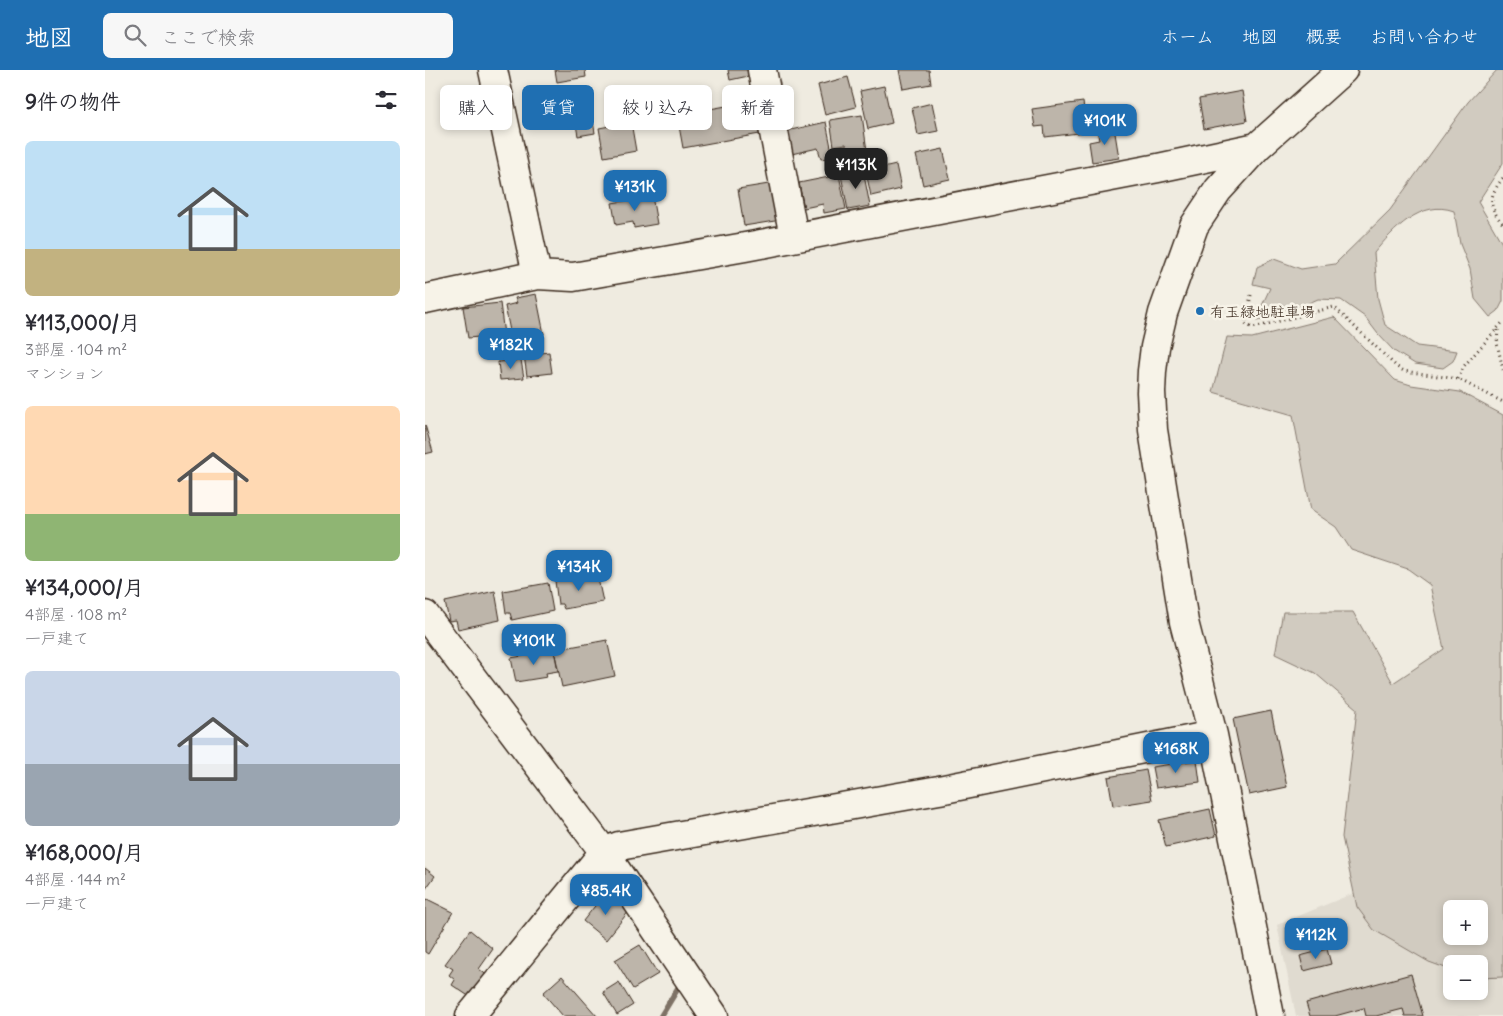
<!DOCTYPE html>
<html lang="ja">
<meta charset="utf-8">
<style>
:root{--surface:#fff;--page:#f7f7f7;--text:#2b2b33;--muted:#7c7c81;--accent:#1f6fb2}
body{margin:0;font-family:Delius,"Klee One",sans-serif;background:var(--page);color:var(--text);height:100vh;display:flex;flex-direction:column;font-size:19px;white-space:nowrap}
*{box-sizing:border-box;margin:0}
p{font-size:16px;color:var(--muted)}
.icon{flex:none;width:28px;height:28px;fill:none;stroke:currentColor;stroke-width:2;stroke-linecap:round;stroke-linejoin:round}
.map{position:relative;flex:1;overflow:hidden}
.drawer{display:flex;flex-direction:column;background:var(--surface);width:425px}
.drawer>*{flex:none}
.top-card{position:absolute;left:15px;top:15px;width:475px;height:45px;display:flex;gap:10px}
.fabs{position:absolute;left:1018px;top:830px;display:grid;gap:10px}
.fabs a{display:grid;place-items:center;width:45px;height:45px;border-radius:8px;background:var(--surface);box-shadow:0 2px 8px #0003;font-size:25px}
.price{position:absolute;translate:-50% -42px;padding:0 11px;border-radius:10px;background:var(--accent);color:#fff;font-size:16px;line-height:32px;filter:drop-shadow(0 1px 2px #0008)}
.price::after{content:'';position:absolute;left:50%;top:30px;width:15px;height:11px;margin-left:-8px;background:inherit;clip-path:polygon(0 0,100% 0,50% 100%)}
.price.on{background:#222;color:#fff}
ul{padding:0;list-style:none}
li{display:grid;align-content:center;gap:10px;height:265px;padding:0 25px}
li span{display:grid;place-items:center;height:155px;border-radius:8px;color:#555}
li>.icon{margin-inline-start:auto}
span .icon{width:90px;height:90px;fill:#fffc;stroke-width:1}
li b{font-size:21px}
h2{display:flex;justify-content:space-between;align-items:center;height:60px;padding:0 25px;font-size:21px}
.pill{padding:0 18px;border-radius:8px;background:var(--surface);box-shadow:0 2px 8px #0003;font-size:18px;line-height:45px}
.pill.on{background:var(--accent);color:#fff}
header{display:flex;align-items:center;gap:30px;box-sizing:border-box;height:70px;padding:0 25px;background:var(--accent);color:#fff}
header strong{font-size:24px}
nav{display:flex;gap:28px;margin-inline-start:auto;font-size:18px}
.search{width:350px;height:45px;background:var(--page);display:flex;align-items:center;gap:12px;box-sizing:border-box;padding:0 18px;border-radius:8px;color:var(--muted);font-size:19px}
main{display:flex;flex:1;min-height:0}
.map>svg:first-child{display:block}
</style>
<header>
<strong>地図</strong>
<div class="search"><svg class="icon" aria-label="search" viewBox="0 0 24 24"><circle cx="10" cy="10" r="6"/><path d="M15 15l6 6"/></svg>ここで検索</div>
<nav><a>ホーム</a><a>地図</a><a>概要</a><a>お問い合わせ</a></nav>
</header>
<main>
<section class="drawer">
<h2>9件の物件<svg class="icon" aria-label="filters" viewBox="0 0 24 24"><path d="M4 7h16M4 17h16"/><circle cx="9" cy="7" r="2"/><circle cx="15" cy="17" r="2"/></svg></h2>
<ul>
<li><span style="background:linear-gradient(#bfe0f5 70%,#c2b280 0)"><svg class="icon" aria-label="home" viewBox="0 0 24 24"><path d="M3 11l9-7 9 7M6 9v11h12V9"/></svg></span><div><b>¥113,000/月</b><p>3部屋 · 104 m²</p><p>マンション</p></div></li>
<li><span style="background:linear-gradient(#ffd9b3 70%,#8fb573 0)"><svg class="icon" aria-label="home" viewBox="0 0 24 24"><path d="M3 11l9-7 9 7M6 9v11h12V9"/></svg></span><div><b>¥134,000/月</b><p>4部屋 · 108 m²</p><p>一戸建て</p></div></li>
<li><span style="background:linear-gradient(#c9d6e8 60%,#9aa5b1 0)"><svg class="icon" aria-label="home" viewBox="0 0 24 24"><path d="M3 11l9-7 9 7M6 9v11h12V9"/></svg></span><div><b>¥168,000/月</b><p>4部屋 · 144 m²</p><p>一戸建て</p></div></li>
</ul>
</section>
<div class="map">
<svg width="1078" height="946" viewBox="0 0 1078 946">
<rect width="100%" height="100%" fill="#efebe0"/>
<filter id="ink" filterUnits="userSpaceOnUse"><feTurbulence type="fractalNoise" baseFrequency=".02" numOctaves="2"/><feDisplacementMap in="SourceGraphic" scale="10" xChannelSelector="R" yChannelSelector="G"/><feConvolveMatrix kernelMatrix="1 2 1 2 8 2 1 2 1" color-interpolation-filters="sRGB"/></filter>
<g filter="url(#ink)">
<path fill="#e0dbd0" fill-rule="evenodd" d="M 1078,761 L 1078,946 L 871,946 L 852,855 ZM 1026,839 L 1054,839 L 1054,866 L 1026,866 ZM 1026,894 L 1054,894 L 1054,921 L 1026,921 Z"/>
<path fill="#d1cbc0" stroke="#867a6f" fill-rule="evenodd" d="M 1072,0 L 1078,0 L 1078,93 L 1053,132 L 1078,175 L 1078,231 L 1073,241 L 1065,247 L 1050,229 L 1045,199 L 1035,174 L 1029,141 C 996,129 968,160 949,183 L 953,229 L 960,255 L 992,276 L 1032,281 L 1028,291 L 1018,298 L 990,294 L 969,281 L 953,264 L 940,247 L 916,230 L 893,229 L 877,236 L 849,241 L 833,251 L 835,240 L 845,218 L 828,214 L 832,197 L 849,189 L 876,199 L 910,194 L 965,140 L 1043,32 Z
M 909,247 L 970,310 L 986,315 L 1035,322 L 1078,345 L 1078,907 L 1054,908 L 1054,894 L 1026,894 L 1026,900 L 1004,892 L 949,860 L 932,837 L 917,767 L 932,639 L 890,603 L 850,584 L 858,542 L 928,542 L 968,613 L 1019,579 L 1005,515 L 983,499 L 926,480 L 911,457 L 886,440 L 868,345 L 788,322 L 802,267 L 827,268 ZM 1026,839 L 1054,839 L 1054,866 L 1026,866 Z"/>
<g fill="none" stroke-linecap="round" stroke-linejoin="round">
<path stroke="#7e7266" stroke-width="6" d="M 236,946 L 253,918"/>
</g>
<path fill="#bdb5aa" stroke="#3b2a1e" d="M 130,0 L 160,0 L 161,7 L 132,12 Z
M 303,0 L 327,0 L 328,5 L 305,10 Z
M 474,0 L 504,0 L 506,14 L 478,19 Z
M 423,7 L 431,37 L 400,45 L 393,15 Z
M 459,16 L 467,53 L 443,59 L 435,21 Z
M 817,21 L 822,51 L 779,59 L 774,29 Z
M 164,27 L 170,63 L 153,66 L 149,43 L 142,44 L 140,30 Z
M 334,30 L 340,63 L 258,78 L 252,45 Z
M 658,32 L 662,62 L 620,67 L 619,56 L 610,57 L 607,39 Z
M 507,33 L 513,61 L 493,65 L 487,38 Z
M 437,45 L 442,81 L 422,84 L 421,74 L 409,76 L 405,50 Z
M 206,52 L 211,81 L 179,87 L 174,58 Z
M 401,52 L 408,87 L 396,89 L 393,78 L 362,85 L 357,62 Z
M 689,57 L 694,88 L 667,92 L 664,72 L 674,70 L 672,60 Z
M 518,79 L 525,109 L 498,115 L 491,85 Z
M 471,95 L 476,119 L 446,126 L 441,102 Z
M 438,100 L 445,136 L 423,140 L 416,105 Z
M 414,105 L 421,139 L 399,143 L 398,134 L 379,138 L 374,113 Z
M 350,113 L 356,150 L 319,156 L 313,119 Z
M 227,126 L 232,154 L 209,158 L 208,152 L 191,155 L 187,133 Z
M 111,224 L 119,264 L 113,265 L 113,269 L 87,271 L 80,236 L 92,233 L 90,228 Z
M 75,233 L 79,265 L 66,266 L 66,272 L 54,273 L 54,267 L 43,268 L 38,237 Z
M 124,282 L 127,303 L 102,306 L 99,285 Z
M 96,290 L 99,308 L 75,310 L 73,292 Z
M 0,355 L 8,382 L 0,384 Z
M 172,504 L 178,532 L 139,539 L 137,534 L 133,534 L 130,511 Z
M 123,513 L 128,541 L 87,550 L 85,543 L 81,543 L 78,521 Z
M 70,521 L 75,550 L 33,559 L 31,550 L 24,551 L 20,532 Z
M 182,570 L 190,606 L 137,617 L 129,580 Z
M 129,580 L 133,601 L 121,603 L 122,607 L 91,612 L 86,588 Z
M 846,641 L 862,717 L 824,725 L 808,649 Z
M 772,690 L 775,712 L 731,718 L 727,697 Z
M 721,700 L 727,730 L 688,736 L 683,707 Z
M 785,739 L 791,766 L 741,777 L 734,750 Z
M 0,798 L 10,806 L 0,820 Z
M 181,822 L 204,841 L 181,870 L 158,851 Z
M 2,829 L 28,842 L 3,884 L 0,882 L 0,832 Z
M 45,860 L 68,879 L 54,899 L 64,907 L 45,927 L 27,915 L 30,910 L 24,905 L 28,899 L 20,894 Z
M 215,875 L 233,904 L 208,919 L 190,890 Z
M 902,879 L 906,894 L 879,901 L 875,886 Z
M 986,904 L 998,946 L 980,946 L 978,939 L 951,946 L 941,946 L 939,938 L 910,946 L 885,946 L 881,933 Z
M 137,906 L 172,946 L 138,946 L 118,923 Z
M 194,912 L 208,935 L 192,945 L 178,922 Z"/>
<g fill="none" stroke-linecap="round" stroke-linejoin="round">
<g stroke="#3b2a1e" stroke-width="31">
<path id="minor" d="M 68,0 L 112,205
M 337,0 L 369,167
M 0,229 L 112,205 L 148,207 L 320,177 L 733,98 L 832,77
M 0,545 L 179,782 L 289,946
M 45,946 L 179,782 L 194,776 L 514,720 L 788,665
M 845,946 L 788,665 L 759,552 L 728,360 L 726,322 L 727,301 L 730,277 L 738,243 L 769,156 L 793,120 L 832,77 L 918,0"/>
</g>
<path stroke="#3b2a1e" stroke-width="3" stroke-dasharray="1 4" stroke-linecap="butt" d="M 1078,108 C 1063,127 1063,136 1078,154
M 826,225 L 820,254 L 828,258 L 909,237 L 972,297 L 979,301 L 1033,309 L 1078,332
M 1073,260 L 1072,273 L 1078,300
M 1033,309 L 1039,296 L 1078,252"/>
<use href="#minor" stroke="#f7f3e8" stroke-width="28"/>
</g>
</g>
<circle fill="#1f6fb2" stroke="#f7f3e8" stroke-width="2" cx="775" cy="241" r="5"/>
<g text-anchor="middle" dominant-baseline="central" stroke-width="5" stroke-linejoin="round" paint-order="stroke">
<g font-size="15" fill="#3b2a1e" stroke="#f7f3e8" text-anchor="start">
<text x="785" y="241">有玉緑地駐車場</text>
</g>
</g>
</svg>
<div class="fabs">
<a>+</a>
<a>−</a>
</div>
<b class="price" style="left:680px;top:76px">¥101K</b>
<b class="price on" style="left:431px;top:120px">¥113K</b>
<b class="price" style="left:210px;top:142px">¥131K</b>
<b class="price" style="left:86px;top:300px">¥182K</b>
<b class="price" style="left:154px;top:522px">¥134K</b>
<b class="price" style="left:109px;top:596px">¥101K</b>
<b class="price" style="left:751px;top:704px">¥168K</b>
<b class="price" style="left:181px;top:846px">¥85.4K</b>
<b class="price" style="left:891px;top:890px">¥112K</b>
<div class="top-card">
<a class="pill">購入</a>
<a class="pill on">賃貸</a>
<a class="pill">絞り込み</a>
<a class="pill">新着</a>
</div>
</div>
</main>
